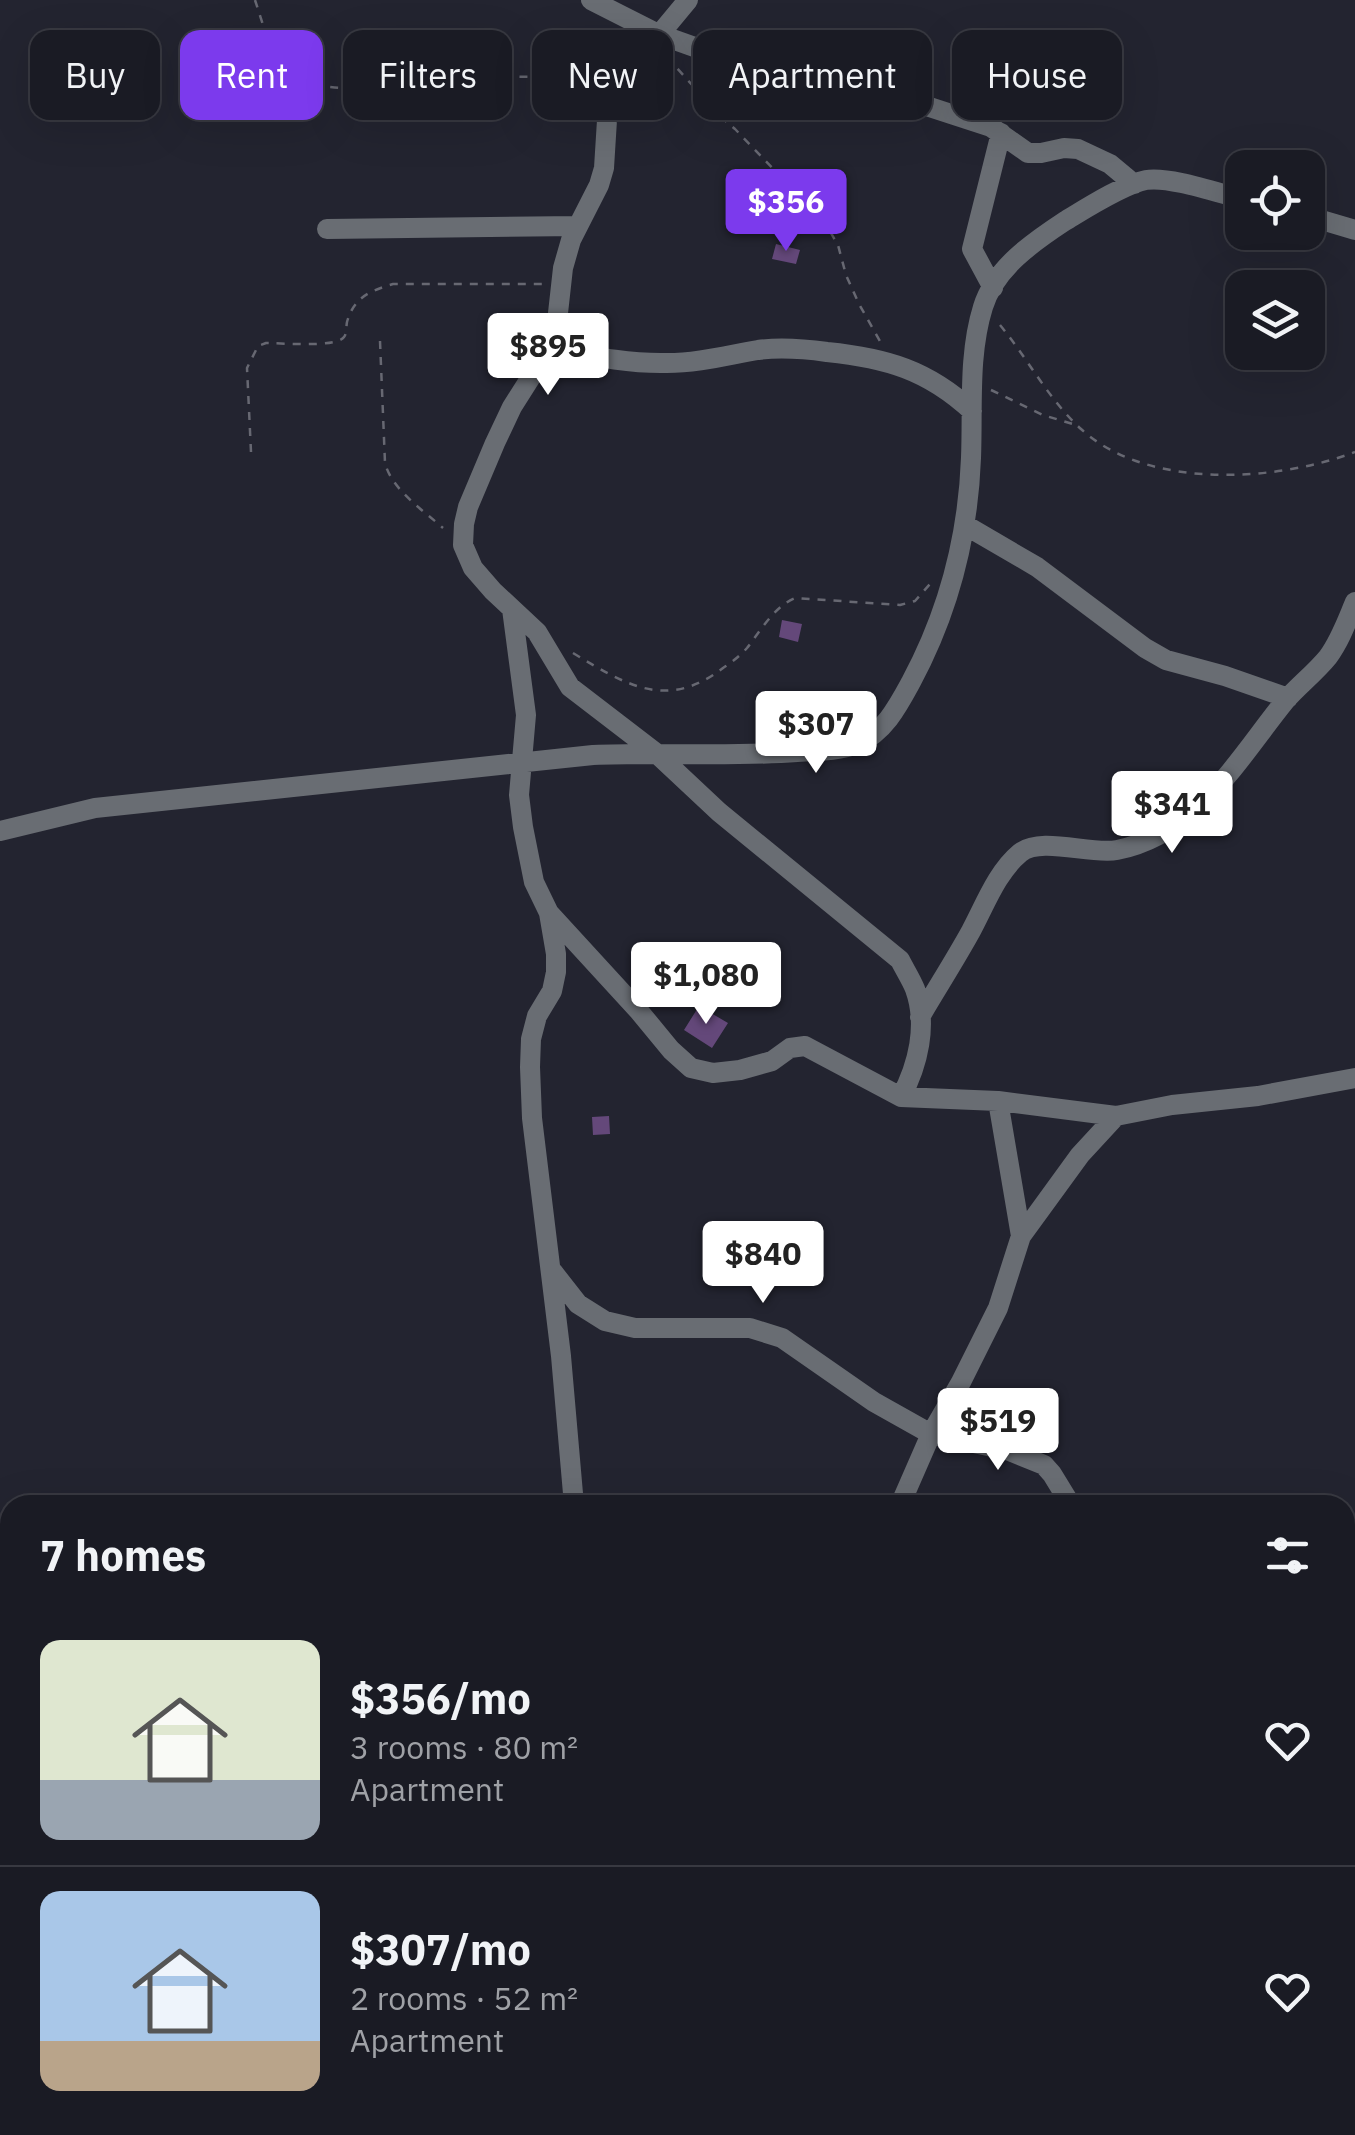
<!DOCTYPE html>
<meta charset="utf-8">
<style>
:root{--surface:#1a1b24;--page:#23242c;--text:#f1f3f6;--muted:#9fa1a6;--line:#383941;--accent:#7c3aed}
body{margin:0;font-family:"IBM Plex Sans",sans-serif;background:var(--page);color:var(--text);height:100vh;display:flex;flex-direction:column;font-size:38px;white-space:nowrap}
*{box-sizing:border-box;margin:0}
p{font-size:32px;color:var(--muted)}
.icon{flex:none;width:55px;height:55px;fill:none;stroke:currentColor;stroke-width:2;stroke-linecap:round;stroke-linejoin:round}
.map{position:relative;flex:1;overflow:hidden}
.details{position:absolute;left:0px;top:1495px;width:1355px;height:640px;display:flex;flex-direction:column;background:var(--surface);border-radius:30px 30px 0 0;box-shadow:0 10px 40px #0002,0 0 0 2px var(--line)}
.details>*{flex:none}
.guide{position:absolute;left:30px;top:30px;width:1295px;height:90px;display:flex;gap:20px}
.tools{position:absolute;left:1225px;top:150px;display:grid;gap:20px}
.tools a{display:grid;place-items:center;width:100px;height:100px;border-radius:20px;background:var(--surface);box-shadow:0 10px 40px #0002,0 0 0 2px var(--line);font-size:50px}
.price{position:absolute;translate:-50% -85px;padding:0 22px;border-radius:10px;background:#fff;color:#222;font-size:32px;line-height:65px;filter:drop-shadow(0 2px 5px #0008)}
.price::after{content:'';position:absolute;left:50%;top:60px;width:30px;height:22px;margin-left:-15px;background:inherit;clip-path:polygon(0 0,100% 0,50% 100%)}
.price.active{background:var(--accent);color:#fff}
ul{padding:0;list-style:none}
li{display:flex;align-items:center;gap:30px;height:250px;padding:0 40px}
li+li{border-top:2px solid var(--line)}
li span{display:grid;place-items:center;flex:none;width:280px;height:200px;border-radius:20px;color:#555}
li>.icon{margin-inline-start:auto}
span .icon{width:120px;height:120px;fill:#fffc;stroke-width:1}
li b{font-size:42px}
h2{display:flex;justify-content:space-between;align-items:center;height:120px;padding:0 40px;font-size:42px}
.tag{padding:0 35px;border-radius:20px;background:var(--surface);box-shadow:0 10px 40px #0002,0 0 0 2px var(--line);font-size:35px;line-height:90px}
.tag.active{background:var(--accent);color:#fff}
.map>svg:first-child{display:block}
</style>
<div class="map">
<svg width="1355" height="2135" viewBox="0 0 1355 2135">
<rect width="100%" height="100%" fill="#232430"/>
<path fill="#64487a" d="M 776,244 L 800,250 L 796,264 L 772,259 Z
M 782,620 L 802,624 L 798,642 L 779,637 Z
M 699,1006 L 728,1023 L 712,1048 L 684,1030 Z
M 609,1116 L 610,1134 L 593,1135 L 592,1117 Z"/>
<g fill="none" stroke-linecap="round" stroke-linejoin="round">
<path stroke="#676872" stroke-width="2.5" stroke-dasharray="8 8" stroke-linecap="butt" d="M 255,0 C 263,24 275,70 298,83 C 307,88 320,87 330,87 C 340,88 351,89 361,86 C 372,83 379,75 390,74 L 535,77 L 595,89
M 667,57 L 720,116 L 735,129 L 825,223 L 838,245 L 846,275 L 859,304 L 881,343
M 1000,325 C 1028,359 1049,400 1081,429 C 1147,490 1276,482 1355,452
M 380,341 L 385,463 C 392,490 423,510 443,528
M 991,390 L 1043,415 L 1076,425
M 251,452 L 247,368 L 258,346 L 266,343 C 280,343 336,348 344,337 C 347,333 346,327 347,322 C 354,297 370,291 393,284 L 544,284
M 573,653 C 626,685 667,711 723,668 C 732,662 740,656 747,648 C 761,630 774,607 795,598 L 900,605 L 915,601 L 930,584"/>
<path stroke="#696d73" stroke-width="20" d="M 591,0 L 658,34 L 717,55 L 777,67 L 852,95 L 908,100 L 991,127 L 1028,153 L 1041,153 L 1064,148 L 1078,149 L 1110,164 L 1134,184
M 688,0 L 620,82 L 607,120 L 604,168 L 599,185 L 571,240 L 563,268 L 554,349 L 531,377 L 512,407 L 495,443 L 468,507 L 464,524 L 463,545 L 473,568 L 493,591 L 537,632 L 570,687 L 656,753 L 719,812 L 900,960 C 905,970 911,979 915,989 C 928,1025 918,1065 901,1097
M 1308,216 L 1355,230
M 327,229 L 578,226
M 993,288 L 972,249 L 1001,133
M 554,349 C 591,356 629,364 667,363 C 698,363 728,355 758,350 C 781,347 805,349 827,352 C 886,358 928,370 972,411
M 965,525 L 1037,567 L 1145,648 L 1166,660 L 1225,676 L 1288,698
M 512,609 L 526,715 L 519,795 L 523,827 L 534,882 L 549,913 L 556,954 L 556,972 L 552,991 L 537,1016 L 531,1039 L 530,1067 L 532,1118 L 561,1356 L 574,1505
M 0,831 L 95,808 L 593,755 C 661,752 729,757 797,752 C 816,751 840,751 857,744 C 884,733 898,706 911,682 C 948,613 968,537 971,458 C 973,408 968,355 983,307 C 995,268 1033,242 1065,221 C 1085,209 1124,184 1146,180 C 1169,176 1218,193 1242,199
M 550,914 L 638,1010 L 671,1050 L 691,1068 L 713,1073 L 740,1070 L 772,1061 L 790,1048 L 805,1046 L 901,1097 L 998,1101 L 1116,1116
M 920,1017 C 937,988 955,960 971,931 C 985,905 997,872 1020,853 C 1041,836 1090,855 1117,850 C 1197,834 1238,759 1285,701 C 1298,686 1315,673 1328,657 C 1340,641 1347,621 1355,602
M 998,1101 L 1021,1236
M 553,1272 L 578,1304 L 605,1321 L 635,1328 L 750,1328 L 782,1338 L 874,1402 L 931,1434 L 1007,1450 L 1044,1465 L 1052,1474 L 1071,1505
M 900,1505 L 931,1434 L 961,1382 L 998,1308 L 1021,1236 L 1080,1155 L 1116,1116 L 1172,1105 L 1258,1096 L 1355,1078
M 1345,1651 L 1355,1651
M 666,2125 L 667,2135
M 865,2125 L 906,2135
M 189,2135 L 192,2125
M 543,2135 L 549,2125"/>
</g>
</svg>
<div class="tools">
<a><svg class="icon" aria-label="locate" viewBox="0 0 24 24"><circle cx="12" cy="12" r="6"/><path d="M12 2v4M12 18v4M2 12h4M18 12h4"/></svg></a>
<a><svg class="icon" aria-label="layers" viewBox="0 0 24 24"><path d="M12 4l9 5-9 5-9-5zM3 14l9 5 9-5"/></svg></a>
</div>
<b class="price active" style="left:786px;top:254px">$356</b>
<b class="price" style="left:548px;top:398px">$895</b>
<b class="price" style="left:816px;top:776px">$307</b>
<b class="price" style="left:1172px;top:856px">$341</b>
<b class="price" style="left:706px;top:1027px">$1,080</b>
<b class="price" style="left:763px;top:1306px">$840</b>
<b class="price" style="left:998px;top:1473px">$519</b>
<div class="guide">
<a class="tag">Buy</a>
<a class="tag active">Rent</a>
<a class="tag">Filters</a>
<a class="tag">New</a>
<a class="tag">Apartment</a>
<a class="tag">House</a>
</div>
<section class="details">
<h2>7 homes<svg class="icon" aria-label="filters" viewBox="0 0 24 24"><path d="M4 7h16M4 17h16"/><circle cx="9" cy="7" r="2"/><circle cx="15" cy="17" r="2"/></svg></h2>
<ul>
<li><span style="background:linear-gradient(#dfe7d0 70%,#9aa5b1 0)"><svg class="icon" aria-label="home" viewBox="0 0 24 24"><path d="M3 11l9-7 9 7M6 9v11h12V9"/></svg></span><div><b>$356/mo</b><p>3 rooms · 80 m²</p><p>Apartment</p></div><svg class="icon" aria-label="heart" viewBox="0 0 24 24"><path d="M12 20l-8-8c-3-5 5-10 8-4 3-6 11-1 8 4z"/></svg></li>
<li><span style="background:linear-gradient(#a9c7e8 75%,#b9a48a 0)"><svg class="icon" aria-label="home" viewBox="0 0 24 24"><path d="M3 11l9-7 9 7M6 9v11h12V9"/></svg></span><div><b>$307/mo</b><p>2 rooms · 52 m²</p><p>Apartment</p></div><svg class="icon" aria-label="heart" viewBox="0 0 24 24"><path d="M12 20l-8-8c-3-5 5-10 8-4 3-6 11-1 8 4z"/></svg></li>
</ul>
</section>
</div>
